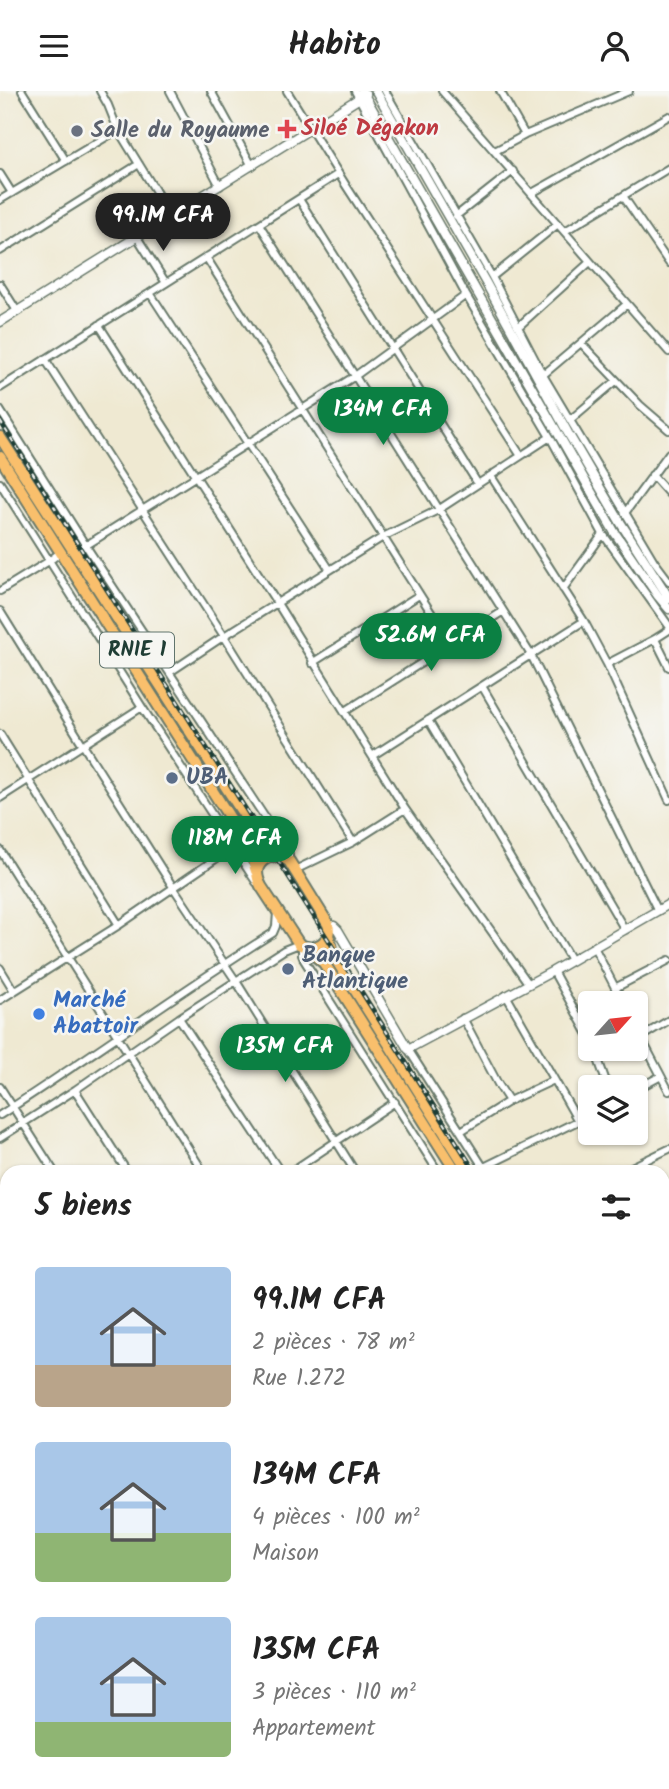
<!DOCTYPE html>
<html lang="fr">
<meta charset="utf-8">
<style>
:root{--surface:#fff;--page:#f6f6f6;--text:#222;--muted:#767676;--accent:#0b8043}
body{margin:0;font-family:Kalam,sans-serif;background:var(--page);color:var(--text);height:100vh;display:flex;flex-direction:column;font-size:26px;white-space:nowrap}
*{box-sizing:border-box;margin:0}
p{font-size:23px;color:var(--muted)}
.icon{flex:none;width:38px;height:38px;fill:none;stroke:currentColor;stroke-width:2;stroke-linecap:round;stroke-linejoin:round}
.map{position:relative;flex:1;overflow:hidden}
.drawer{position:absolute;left:0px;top:1074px;width:670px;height:625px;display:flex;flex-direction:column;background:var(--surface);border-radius:21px 21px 0 0;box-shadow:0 2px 5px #0004}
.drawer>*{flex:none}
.needle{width:46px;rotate:63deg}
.tools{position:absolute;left:578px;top:900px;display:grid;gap:14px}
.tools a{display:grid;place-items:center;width:70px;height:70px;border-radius:7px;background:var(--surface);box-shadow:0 2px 5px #0004;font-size:35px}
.price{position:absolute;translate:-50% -60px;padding:0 16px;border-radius:24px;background:var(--accent);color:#fff;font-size:23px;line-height:46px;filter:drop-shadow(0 2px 4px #0008)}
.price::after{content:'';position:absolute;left:50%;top:42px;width:21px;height:16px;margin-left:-10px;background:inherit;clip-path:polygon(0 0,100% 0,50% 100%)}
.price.current{background:#222;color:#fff}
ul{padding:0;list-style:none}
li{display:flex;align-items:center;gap:21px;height:175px;padding:0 35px}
li span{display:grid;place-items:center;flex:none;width:196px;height:140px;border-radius:7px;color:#555}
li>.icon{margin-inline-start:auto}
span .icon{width:84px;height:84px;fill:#fffc;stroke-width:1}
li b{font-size:30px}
h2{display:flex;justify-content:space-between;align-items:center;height:84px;padding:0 35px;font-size:30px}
header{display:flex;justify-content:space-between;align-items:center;height:91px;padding:0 35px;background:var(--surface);font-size:32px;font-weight:700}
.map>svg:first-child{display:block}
</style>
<header><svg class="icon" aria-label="menu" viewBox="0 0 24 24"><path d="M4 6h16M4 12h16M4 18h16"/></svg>Habito<svg class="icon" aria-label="person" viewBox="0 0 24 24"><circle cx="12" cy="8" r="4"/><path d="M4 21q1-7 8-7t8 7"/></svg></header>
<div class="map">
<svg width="669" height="1698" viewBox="0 0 669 1698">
<rect width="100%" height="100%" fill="#f6f6f2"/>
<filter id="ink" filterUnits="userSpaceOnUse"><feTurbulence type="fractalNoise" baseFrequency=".0143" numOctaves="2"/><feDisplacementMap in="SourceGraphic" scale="14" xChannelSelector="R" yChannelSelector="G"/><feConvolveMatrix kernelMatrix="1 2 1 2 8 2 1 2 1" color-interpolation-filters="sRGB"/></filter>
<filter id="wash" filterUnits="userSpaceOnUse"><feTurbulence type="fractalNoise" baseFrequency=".00686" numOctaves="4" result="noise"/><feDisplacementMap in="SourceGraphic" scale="28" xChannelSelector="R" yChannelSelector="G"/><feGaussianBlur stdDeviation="1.57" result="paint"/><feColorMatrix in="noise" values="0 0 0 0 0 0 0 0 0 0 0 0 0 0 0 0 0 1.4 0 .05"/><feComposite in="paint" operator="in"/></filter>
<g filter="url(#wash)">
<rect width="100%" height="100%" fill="#efe9d2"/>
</g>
<g filter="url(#ink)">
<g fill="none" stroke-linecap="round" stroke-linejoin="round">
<g stroke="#68796b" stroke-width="10">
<path id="minor" d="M 22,0 L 66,70
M 100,0 L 108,14 L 118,39 L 171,125
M 170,0 L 220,95
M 211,0 L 252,75
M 287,0 L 345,93 L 521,365
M 355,0 L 466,204 L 550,346 L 603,443 L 669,535
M 385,0 L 492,186 L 543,284 L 654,470 L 669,490
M 442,0 L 669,261
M 500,0 L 525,44
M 495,60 L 525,44 L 629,0
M 0,83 L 12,102
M 532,102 L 669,25
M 623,105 L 669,172
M 299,108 L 478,393
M 0,109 L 118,39
M 456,125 L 513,80
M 259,133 L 531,564 L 658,820
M 565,140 L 669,77
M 137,146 L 166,192
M 0,160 L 139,73
M 206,166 L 451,553
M 492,186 L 558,133
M 0,193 L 17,220
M 150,202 L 330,479
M 99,234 L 277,512 L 405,718 L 528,892
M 518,236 L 590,171
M 581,252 L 640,314 L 669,339
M 45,268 L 224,545 L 353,751
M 543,284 L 627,213
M 0,297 L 338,83
M 0,319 L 86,455 L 289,763 L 289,770
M 570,329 L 616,290
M 652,384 L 669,403
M 491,385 L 584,530 L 607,573 L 669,709
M 0,392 L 142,616 L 256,791
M 625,422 L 669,362
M 74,462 L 355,285 L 466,204
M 563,498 L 603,443
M 0,500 L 49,470 L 61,461
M 0,520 L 83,654 L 173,796 L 236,890 L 356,1082
M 655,548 L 669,576
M 312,572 L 419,504
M 607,573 L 655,548 L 669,539
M 170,581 L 224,545 L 383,446 L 438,419 L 550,346
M 482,595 L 625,839
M 344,621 L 502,521
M 428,629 L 571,869
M 0,643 L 119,834
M 372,665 L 584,530
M 0,707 L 142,616
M 0,759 L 204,1082
M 295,779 L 353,751 L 405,718
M 302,855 L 302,864 L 304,869 L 439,1082
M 594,856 L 623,912
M 0,877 L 14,900
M 553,880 L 590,947
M 615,897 L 669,869
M 506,904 L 578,1030
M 0,909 L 119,834 L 233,756
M 179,927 L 281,1082
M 463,927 L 498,993 L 509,1010 L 554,989
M 635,935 L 669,1000
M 641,946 L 669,929
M 594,957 L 608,996
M 408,958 L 487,1082
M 0,996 L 55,1082
M 75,999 L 128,1082
M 635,999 L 661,985
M 0,1024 C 92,965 180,900 273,842 L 276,835 L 277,821
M 461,1040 L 509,1010
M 0,1047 L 75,999 L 179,927 L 236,890 L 284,859 L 299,853
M 484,1076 L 590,1024
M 289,1082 L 395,1011
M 619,1082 L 669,1058
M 0,1119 L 7,1130
M 663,1188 L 669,1186
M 663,1248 L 669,1245
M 0,1255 L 7,1266
M 663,1319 L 669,1316
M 663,1358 L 669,1368
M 0,1385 L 7,1396
M 663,1436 L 669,1445
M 663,1459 L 669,1455
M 0,1482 L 7,1478
M 0,1491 L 7,1502
M 663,1567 L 669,1576
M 0,1598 L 7,1609
M 663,1657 L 669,1653
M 0,1686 L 7,1682
M 663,1689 L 669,1698
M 59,1692 L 63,1698
M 128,1692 L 131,1698
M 195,1692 L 199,1698
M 268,1692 L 272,1698
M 362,1692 L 366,1698
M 442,1692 L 446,1698
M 519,1692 L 522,1698
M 286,1698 L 295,1692
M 599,1698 L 608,1692"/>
</g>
<g stroke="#68796b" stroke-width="11">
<path id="tertiary" d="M 362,0 L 615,442 L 658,505 L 669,518
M 376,0 L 486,192 L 568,342 L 622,434 L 669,507
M 0,231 L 366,3
M 328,833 L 334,835 L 338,839 L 408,958 L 553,880 L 669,813"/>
</g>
<g stroke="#68796b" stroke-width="14">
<path id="trunk" d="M 0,346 L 257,744 L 265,754 L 281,766
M 0,366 L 249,757 L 256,780
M 271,765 L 281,766 L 289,770 L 328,833 C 333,851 314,862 299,853 L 261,795 C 254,781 256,771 271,765 Z
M 328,844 L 335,867 L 470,1082
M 306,857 L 324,872 L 457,1082
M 663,1387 L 669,1396
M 663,1409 L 669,1418"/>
</g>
<use href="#minor" stroke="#fff" stroke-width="6"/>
<use href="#tertiary" stroke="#fff" stroke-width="8"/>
<use href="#trunk" stroke="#f9bf6c" stroke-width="10"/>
<g stroke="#1f3d34" stroke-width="4.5">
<path id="rail" d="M 0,330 L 476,1082
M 663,1375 L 669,1384"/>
</g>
<use href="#rail" stroke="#f6f6f2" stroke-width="2" stroke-dasharray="5" stroke-linecap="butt"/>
</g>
</g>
<path fill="#e0444e" stroke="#f6f6f2" stroke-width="2.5" d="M283.5 27.5h7v7h7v7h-7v7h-7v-7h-7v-7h7z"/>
<circle fill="#6b7280" stroke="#f6f6f2" stroke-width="2.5" cx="77" cy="40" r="7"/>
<g fill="#5c6f8a" stroke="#f6f6f2" stroke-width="2.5">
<circle cx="172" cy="687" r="7"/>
<circle cx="288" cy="878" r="7"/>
</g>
<circle fill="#3f7fe0" stroke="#f6f6f2" stroke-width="2.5" cx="39" cy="923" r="7"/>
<g text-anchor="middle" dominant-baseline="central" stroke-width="5" stroke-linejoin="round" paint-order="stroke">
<rect fill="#f6f6f2" stroke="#60746d" stroke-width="2" x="100" y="541.5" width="74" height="35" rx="5"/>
<g font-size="21" font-weight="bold" fill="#1f3d34">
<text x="137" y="559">RNIE 1</text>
</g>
<g font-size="23" font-weight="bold" fill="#be3a42" stroke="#f6f6f2" text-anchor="start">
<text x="301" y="38">Siloé Dégakon</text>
</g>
<g font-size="23" font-weight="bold" fill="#5b616d" stroke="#f6f6f2" text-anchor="start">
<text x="91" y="40">Salle du Royaume</text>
</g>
<g font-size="23" font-weight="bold" fill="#4e5e75" stroke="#f6f6f2" text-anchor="start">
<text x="186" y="687">UBA</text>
<text x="302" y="865">Banque<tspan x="302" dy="26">Atlantique</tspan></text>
</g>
<g font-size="23" font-weight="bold" fill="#366cbe" stroke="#f6f6f2" text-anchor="start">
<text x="53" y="910">Marché<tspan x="53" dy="26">Abattoir</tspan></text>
</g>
</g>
</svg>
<div class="tools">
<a><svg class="needle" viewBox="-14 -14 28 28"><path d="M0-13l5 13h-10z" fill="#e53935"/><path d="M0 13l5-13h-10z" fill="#767676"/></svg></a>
<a><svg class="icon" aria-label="layers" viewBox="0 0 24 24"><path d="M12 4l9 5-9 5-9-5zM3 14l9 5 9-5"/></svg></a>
</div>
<b class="price current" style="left:163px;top:162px">99.1M CFA</b>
<b class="price" style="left:383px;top:356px">134M CFA</b>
<b class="price" style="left:431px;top:582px">52.6M CFA</b>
<b class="price" style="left:235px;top:785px">118M CFA</b>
<b class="price" style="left:285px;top:993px">135M CFA</b>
<section class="drawer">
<h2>5 biens<svg class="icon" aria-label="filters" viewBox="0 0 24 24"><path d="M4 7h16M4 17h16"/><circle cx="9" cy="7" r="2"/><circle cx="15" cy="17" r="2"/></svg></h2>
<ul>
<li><span style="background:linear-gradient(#a9c7e8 70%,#b9a48a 0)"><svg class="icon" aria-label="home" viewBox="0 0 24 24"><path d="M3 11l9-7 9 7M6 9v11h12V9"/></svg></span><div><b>99.1M CFA</b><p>2 pièces · 78 m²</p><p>Rue 1.272</p></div></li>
<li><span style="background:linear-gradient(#a9c7e8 65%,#8fb573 0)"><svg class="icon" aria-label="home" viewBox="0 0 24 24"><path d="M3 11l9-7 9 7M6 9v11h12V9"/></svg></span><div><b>134M CFA</b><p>4 pièces · 100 m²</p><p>Maison</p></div></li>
<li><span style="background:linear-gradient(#a9c7e8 75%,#8fb573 0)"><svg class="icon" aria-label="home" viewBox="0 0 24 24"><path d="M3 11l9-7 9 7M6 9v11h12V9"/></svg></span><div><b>135M CFA</b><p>3 pièces · 110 m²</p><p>Appartement</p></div></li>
</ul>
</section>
</div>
